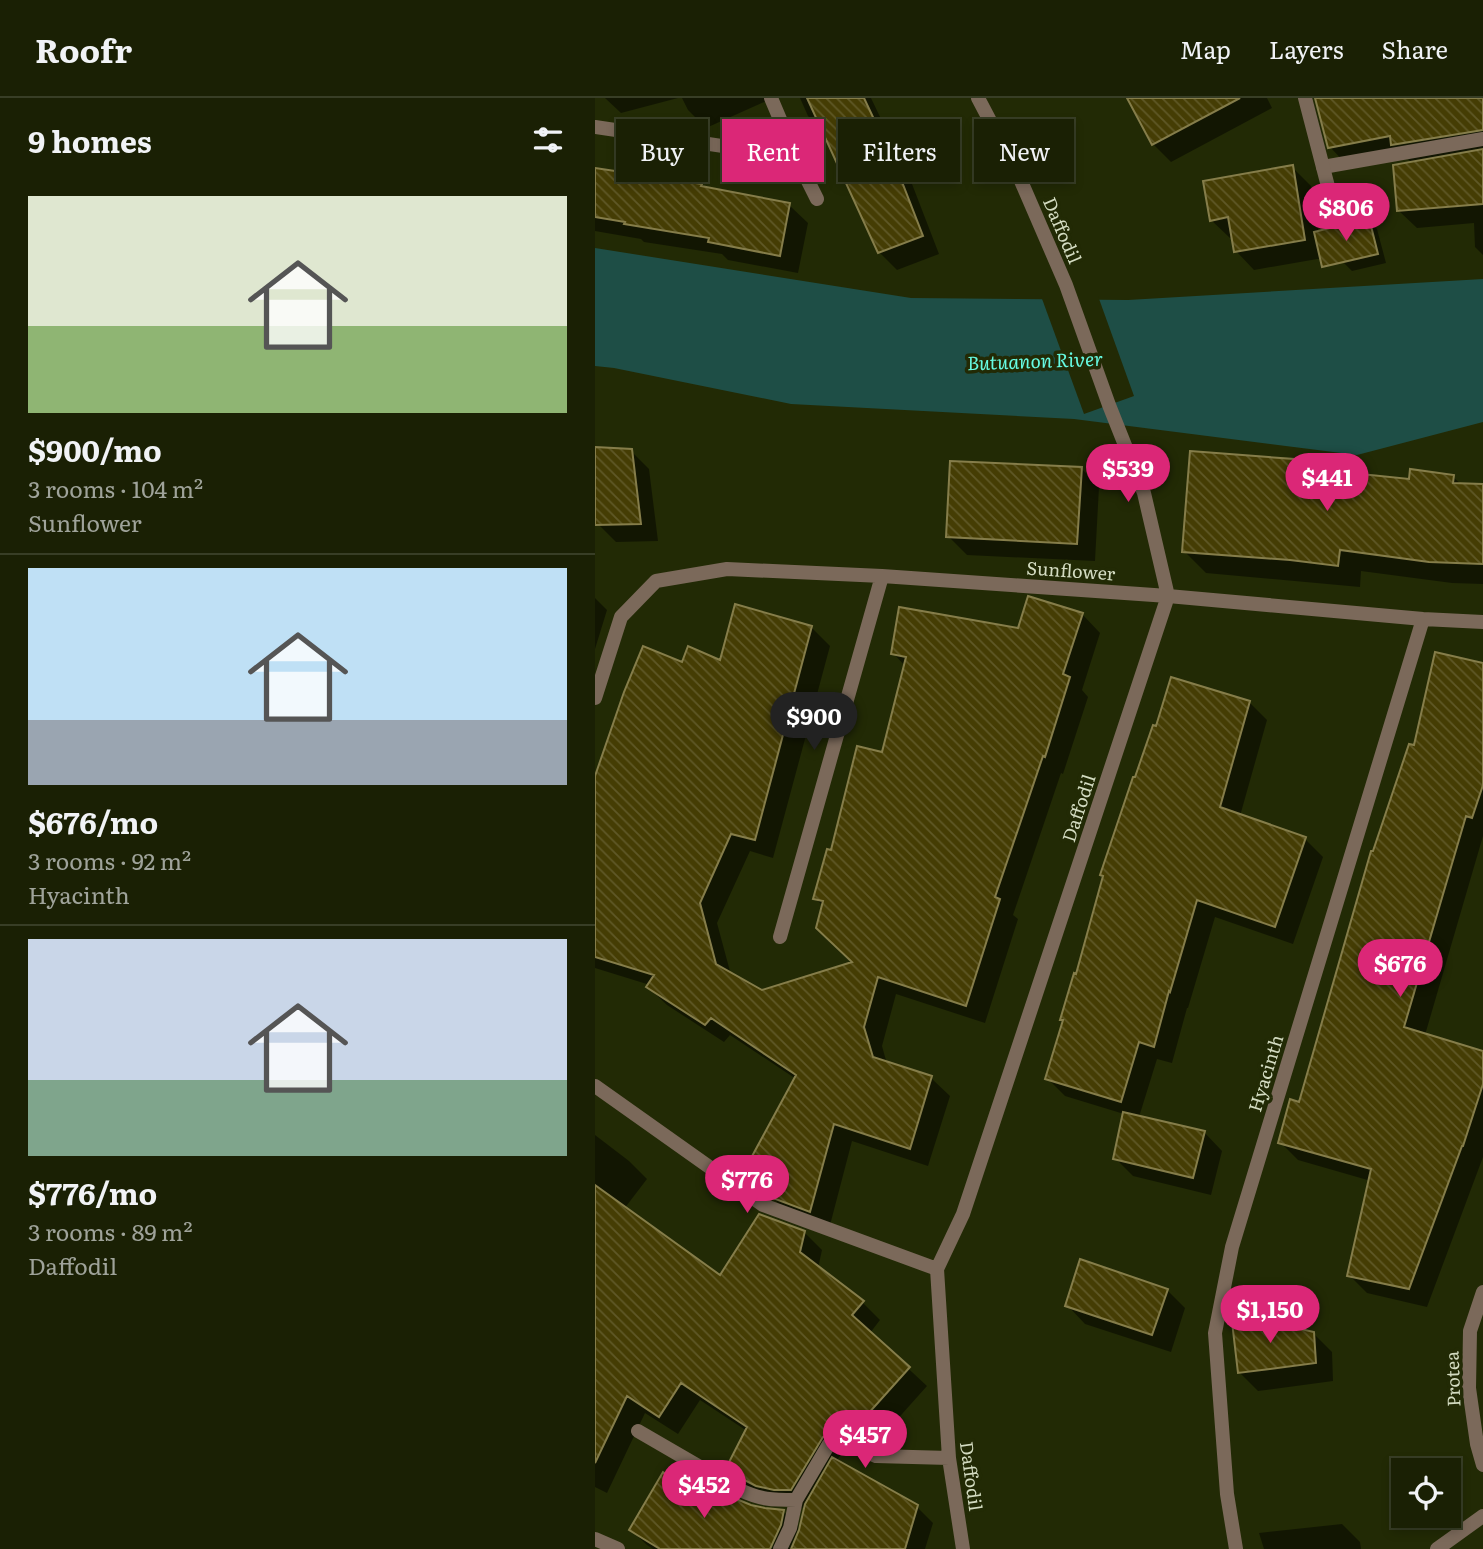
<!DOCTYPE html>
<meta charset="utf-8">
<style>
:root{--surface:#1a2004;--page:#272d13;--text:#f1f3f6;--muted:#9fa39a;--line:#383e26;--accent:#db2777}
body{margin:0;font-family:Literata,serif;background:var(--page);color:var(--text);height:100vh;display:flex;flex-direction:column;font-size:26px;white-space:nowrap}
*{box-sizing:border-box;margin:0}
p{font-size:23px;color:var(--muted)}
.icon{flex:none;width:38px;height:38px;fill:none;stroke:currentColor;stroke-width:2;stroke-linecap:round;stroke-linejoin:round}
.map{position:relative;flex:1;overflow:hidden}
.sheet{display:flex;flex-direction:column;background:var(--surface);width:595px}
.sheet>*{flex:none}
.hud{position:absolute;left:21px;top:21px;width:665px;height:63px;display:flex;gap:14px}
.buttons{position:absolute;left:796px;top:1360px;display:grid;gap:14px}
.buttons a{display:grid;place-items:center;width:70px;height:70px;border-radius:0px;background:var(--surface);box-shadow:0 4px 10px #0003,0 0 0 2px var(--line);font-size:35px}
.price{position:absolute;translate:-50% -60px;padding:0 16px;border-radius:24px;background:var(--accent);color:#fff;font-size:23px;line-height:46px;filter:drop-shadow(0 2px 4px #0008)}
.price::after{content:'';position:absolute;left:50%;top:42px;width:21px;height:16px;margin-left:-10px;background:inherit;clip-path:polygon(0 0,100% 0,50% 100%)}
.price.selected{background:#222;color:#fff}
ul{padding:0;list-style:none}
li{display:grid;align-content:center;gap:14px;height:371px;padding:0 28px}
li+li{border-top:2px solid var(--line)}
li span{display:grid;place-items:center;height:217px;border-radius:0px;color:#555}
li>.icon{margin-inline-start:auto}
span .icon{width:126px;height:126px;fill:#fffc;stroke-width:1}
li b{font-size:30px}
h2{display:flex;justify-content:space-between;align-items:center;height:84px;padding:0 28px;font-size:30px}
.chip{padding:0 24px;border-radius:0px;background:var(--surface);box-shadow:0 4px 10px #0003,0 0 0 2px var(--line);font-size:24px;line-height:63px}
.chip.selected{background:var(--accent);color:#fff}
header{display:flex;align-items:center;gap:42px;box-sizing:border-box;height:98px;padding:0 35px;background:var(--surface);border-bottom:2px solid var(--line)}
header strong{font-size:33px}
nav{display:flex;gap:38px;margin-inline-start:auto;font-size:24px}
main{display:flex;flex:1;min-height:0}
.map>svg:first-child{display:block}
</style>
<header>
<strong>Roofr</strong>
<nav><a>Map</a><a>Layers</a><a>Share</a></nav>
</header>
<main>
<section class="sheet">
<h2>9 homes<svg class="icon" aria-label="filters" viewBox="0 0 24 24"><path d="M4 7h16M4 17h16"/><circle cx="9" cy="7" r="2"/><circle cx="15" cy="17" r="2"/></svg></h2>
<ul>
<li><span style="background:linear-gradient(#dfe7d0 60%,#8fb573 0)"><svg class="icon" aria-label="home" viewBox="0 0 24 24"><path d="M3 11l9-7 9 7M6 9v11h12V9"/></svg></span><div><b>$900/mo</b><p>3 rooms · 104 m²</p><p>Sunflower</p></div></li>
<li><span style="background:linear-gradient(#bfe0f5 70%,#9aa5b1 0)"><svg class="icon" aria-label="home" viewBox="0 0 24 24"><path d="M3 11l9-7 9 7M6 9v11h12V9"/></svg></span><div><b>$676/mo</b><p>3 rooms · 92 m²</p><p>Hyacinth</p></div></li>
<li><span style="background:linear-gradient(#c9d6e8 65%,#7fa58c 0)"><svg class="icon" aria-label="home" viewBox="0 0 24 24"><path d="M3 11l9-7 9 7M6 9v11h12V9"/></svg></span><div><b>$776/mo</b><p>3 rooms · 89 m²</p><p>Daffodil</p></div></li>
</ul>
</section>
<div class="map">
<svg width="888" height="1451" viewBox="0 0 888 1451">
<defs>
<pattern id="building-back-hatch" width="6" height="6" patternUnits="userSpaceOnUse" patternTransform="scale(1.75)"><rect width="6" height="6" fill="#453d04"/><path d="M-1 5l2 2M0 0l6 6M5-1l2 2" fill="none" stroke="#5f5827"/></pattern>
</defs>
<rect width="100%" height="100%" fill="#222a05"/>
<path fill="#1e4e46" d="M 0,150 L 316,200 L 533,202 L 888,181 L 888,324 L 762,357 L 479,321 L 196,306 L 19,270 L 0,268 Z"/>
<path fill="#222a05" d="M 446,198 L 503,198 L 539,298 L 489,316 Z"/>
<path fill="#0007" d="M 10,0 L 83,0 L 26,15 Z
M 87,0 L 178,0 L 111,30 L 93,12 Z
M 205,0 L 276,0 L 317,86 L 344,156 L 302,172 L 284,154 L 230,35 L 213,18 Z
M 534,0 L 672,0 L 677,10 L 576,64 L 558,46 Z
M 722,0 L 888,0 L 888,157 L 880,149 L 879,125 L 822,130 L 804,113 L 817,65 L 808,56 L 752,67 L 735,49 Z
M 697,69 L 716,88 L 728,160 L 659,172 L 641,153 L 638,139 L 635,140 L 616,122 Z
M 0,72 L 107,90 L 194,107 L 213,125 L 203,175 L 133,162 L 127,156 L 49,144 L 46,141 L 0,133 Z
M 773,121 L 782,131 L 791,165 L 757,173 L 748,164 Z
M 0,350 L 36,353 L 54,371 L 63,443 L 21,444 L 3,426 L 0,419 Z
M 698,363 L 707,372 L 816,383 L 858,379 L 867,387 L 888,388 L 888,486 L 857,485 L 766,473 L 765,489 L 611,475 L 589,453 Z
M 486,370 L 504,389 L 500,463 L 372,457 L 353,438 Z
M 0,500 L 12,512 L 0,551 Z
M 487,516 L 505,535 L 487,592 L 493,599 L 468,676 L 466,675 L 418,817 L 423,821 L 390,925 L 301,896 L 287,948 L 292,966 L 336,980 L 355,998 L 333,1068 L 257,1043 L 234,1131 L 195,1117 L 177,1099 L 185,1086 L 175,1080 L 157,1061 L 201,981 L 135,937 L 129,944 L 72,907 L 53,889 L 55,887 L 0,870 L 0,683 L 88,566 L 126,564 L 216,529 L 235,548 L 178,760 L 155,753 L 122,825 L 136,877 L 167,894 L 260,865 L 228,808 L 220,800 L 237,755 L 288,656 L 310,568 L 298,555 L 424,532 Z
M 888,567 L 888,738 L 830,937 L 888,955 L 888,1059 L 832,1209 L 772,1195 L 754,1177 L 776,1083 L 703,1062 L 685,1044 L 705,1006 L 780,755 L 820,650 Z
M 654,604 L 672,622 L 645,718 L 710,741 L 728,759 L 698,846 L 620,819 L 593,910 L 592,910 L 577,965 L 562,961 L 544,1019 L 609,1034 L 627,1053 L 616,1097 L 538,1078 L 520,1060 L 529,1016 L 470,998 L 452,980 L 482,878 Z
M 0,1037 L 34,1063 L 52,1081 L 29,1111 L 126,1180 L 209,1134 L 227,1152 L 223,1170 L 267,1204 L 285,1222 L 275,1235 L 332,1288 L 274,1353 L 264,1351 L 246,1356 L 241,1364 L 322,1409 L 338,1425 L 330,1451 L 58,1451 L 52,1447 L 36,1432 L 116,1405 L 188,1413 L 206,1431 L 211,1410 L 198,1409 L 150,1390 L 132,1372 L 152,1333 L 105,1302 L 83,1336 L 50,1315 L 12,1395 L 0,1389 Z
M 572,1192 L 590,1210 L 576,1254 L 490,1226 L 472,1207 Z
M 719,1236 L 737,1254 L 738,1283 L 663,1293 L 645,1275 Z
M 747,1426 L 765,1444 L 766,1451 L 669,1451 L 664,1435 Z"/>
<path fill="url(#building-back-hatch)" stroke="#857d4a" stroke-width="2" d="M 212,0 L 269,0 L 300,66 L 328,138 L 283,155 Z
M 532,0 L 645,0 L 557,47 Z
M 720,0 L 888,0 L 888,32 L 796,47 L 795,38 L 733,50 Z
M 888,51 L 888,106 L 802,113 L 798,67 Z
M 698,67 L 710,142 L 639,154 L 633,119 L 615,123 L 608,83 Z
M 0,70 L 107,86 L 106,88 L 195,105 L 185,158 L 113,144 L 114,140 L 29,126 L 30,124 L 0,119 Z
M 774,120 L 783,156 L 727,169 L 719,134 Z
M 0,349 L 37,351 L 46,426 L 0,427 Z
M 595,353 L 699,361 L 698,369 L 814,381 L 815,371 L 859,377 L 858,385 L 888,386 L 888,466 L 834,464 L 745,452 L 743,468 L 695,462 L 587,454 Z
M 355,363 L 487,369 L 482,446 L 351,439 Z
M 433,498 L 488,515 L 468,576 L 475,579 L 450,659 L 448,658 L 400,799 L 405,801 L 371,908 L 283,879 L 269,929 L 278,959 L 337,978 L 315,1051 L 239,1026 L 215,1114 L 175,1099 L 186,1081 L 155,1062 L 201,977 L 116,920 L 110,927 L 51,889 L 59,877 L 0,859 L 0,678 L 29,594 L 48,548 L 87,564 L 93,548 L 125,562 L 140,506 L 217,528 L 160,742 L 136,736 L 105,805 L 121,866 L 167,892 L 257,864 L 221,830 L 228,803 L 218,801 L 232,751 L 236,752 L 262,648 L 287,654 L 311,559 L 296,556 L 304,509 L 423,530 Z
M 840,554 L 888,565 L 888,687 L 877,720 L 871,718 L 809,929 L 888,953 L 888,986 L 868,1048 L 867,1048 L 814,1191 L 752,1178 L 776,1071 L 683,1045 L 695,1001 L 704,1004 L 776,753 L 778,753 L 814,646 L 819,647 Z
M 576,579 L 655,603 L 625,709 L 711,739 L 680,829 L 602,802 L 575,894 L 574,893 L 559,949 L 544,944 L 526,1004 L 450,981 L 468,922 L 465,922 L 479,875 L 481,876 L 508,778 L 505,777 L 538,679 L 540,679 L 558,627 L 561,628 Z
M 528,1014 L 610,1033 L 598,1080 L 518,1061 Z
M 0,1087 L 125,1177 L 164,1116 L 210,1133 L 205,1154 L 269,1203 L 257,1217 L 315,1269 L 255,1336 L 245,1334 L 228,1339 L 196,1392 L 179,1392 L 161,1388 L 130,1372 L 152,1329 L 86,1285 L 64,1319 L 32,1298 L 0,1365 Z
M 485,1161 L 573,1191 L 557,1237 L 470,1208 Z
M 636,1215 L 719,1234 L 721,1265 L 643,1275 Z
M 237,1359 L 323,1407 L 310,1451 L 196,1451 L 204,1432 L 210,1406 Z
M 68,1374 L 115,1402 L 121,1390 L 139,1400 L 156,1407 L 170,1410 L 189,1412 L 186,1427 L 175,1451 L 65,1451 L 34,1432 Z"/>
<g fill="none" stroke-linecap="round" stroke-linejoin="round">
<path stroke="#7b695a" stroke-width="14" d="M 728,69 L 888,41"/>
<path stroke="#7b695a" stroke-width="14" d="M 176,0 L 201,59 L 222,101
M 710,0 L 736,100
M 0,29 L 201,59
M 0,600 L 26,519 L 61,483 L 132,471 L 287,478 L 573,498 L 828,521 L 888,524
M 185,839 L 287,478
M 0,988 L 168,1107 L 342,1171
M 888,1194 L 875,1233 L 874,1290 L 882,1346 L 888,1367
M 43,1333 L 143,1391 C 166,1402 177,1402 201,1402
M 0,1441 L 23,1451
M 185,1451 L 195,1430 L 201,1402 L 234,1346 L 247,1343 L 281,1358 L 354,1360
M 368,1451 L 354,1360 L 342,1171 L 368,1116 L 573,498 L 549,395 L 514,307 L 471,187 L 423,76 L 383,0
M 641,1451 L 632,1396 L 620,1235 L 637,1149 L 828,521
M 842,1451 L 888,1418"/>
</g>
<g text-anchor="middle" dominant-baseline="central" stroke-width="7" stroke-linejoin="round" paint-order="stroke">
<g font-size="18" fill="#d3dbc1" stroke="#222a05">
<text transform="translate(468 132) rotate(67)">Daffodil</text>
<text transform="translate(476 472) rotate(4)">Sunflower</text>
<text transform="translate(483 710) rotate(-72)">Daffodil</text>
<text transform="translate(670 975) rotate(-73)">Hyacinth</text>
<text transform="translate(857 1281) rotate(-92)">Protea</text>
<text transform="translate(377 1378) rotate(82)">Daffodil</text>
</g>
<g font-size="19" font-style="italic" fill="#66fae2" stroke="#222a05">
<text transform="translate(440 262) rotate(-2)">Butuanon River</text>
</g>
</g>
</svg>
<div class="buttons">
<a><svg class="icon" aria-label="locate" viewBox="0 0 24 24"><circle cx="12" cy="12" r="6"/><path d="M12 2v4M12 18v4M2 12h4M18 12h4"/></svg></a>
</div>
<b class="price" style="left:751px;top:145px">$806</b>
<b class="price" style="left:533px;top:406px">$539</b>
<b class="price" style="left:732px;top:415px">$441</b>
<b class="price selected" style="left:219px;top:654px">$900</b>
<b class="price" style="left:805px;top:901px">$676</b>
<b class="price" style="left:152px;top:1117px">$776</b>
<b class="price" style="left:675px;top:1247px">$1,150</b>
<b class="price" style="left:270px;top:1372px">$457</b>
<b class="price" style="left:109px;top:1422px">$452</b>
<div class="hud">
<a class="chip">Buy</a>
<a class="chip selected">Rent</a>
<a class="chip">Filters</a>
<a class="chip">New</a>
</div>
</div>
</main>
